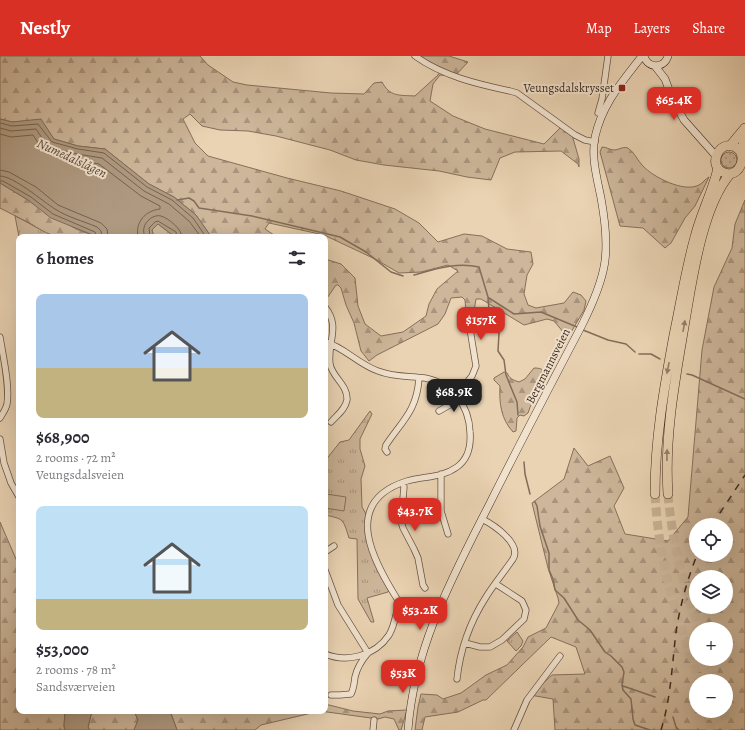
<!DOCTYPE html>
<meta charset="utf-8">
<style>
:root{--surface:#fff;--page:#f2f2f3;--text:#2b2b33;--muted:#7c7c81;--accent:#d93025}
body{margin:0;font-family:Alegreya,serif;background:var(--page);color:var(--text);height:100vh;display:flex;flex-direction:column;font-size:15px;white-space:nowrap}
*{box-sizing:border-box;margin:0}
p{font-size:13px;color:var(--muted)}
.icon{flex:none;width:22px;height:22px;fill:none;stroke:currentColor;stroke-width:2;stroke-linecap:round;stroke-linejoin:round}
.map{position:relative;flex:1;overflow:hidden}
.panel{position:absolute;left:16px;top:178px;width:312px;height:480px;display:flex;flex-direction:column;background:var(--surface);border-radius:8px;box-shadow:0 4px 16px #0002}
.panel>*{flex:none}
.buttons{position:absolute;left:689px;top:462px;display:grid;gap:8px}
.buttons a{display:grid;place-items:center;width:44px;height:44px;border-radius:50%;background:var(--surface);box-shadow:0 4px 16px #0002;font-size:20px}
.price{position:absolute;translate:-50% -34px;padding:0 9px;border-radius:8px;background:var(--accent);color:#fff;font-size:13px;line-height:26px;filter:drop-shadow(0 1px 2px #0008)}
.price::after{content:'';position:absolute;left:50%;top:24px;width:12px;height:9px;margin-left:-6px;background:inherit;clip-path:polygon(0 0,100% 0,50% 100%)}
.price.current{background:#222;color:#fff}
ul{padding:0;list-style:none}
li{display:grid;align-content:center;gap:8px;height:212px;padding:0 20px}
li span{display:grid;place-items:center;height:124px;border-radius:8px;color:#555}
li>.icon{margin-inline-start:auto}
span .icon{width:72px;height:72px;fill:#fffc;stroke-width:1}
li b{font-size:17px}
h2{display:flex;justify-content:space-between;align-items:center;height:48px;padding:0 20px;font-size:17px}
header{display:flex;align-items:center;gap:24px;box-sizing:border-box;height:56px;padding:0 20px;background:var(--accent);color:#fff}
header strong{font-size:19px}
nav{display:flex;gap:22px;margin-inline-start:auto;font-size:14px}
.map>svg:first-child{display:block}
</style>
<header>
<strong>Nestly</strong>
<nav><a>Map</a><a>Layers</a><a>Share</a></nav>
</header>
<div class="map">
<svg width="745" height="674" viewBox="0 0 745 674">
<defs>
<pattern id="grass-dots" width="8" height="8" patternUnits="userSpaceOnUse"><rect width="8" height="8" fill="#cdb69a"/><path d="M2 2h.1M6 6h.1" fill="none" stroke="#a8947d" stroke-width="1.8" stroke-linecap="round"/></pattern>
<pattern id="forest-firs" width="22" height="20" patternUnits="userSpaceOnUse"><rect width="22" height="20" fill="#cdb69a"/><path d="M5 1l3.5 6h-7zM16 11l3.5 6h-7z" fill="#a8947d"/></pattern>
<pattern id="park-tufts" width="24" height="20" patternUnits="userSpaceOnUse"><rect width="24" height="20" fill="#cdb69a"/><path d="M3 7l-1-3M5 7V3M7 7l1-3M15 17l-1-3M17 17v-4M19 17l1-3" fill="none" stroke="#a8947d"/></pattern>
</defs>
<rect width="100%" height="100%" fill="#ead3b3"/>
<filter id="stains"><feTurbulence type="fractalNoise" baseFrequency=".005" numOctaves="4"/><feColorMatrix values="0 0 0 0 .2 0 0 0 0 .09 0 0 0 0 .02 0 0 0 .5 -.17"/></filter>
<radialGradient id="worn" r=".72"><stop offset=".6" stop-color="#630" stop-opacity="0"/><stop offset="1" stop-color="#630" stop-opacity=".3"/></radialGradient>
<path fill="url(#grass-dots)" stroke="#85705c" d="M721 104a8 8 0 1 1 16 0a8 8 0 1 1-16 0Z"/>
<path fill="url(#forest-firs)" stroke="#85705c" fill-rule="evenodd" d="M 0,0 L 200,0 L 208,9 L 233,26 L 247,29 L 331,37 L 364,38 L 374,27 L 382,26 C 390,41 399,39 415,40 L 438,19 L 441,14 L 420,0 L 449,0 L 468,6 L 455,20 L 440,19 L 433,28 L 430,45 L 453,60 L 485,73 L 544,88 L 563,69 L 570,72 L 579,103 L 579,111 L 578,108 L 561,95 L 515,96 L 500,102 L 491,124 L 467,121 L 439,115 L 384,109 L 356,104 L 330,94 L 276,80 L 248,75 L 220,74 L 202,70 L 190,58 L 183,63 L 195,87 L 208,100 L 287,122 L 341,135 L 395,153 L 419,167 L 438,186 L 464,178 L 482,180 L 507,193 L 531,196 L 533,208 L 527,219 L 524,238 L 528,249 L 536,252 L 564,247 L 573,236 L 581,239 L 586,245 L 584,254 L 570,278 L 564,277 L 554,265 L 547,263 L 524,269 L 481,243 L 476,243 L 474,255 L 469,257 L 466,256 L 465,244 L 462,241 L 451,242 L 445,258 L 438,268 L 377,299 L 369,305 L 361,295 L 354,267 L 346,249 L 341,232 L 338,229 L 336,229 L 325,245 L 325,203 L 341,208 L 355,222 L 358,250 L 365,268 L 381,280 L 403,276 L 426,260 L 429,248 L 437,233 L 458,215 L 448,209 L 421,216 L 399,217 L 375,203 L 324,179 L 269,167 L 265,173 L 277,181 L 210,181 L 210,179 L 196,159 L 174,141 L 149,128 L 105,93 L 78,90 L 54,83 L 40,64 L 12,66 L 0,63 Z
M 602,91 C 607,91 610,94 614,94 C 619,94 625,89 629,93 C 634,96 638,105 643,110 C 653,121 684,137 699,129 C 703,127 705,123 709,121 L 695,150 L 685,162 L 671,187 L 665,192 L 643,172 L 620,170 L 600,96 Z
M 0,127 L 76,173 L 98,181 L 57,181 L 44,177 L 33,169 L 0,152 Z
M 745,144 L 745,674 L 555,674 L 553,643 L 530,639 L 552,619 L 585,618 L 576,591 L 551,581 L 486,644 L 483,644 L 458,656 L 425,661 L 422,674 L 415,674 L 418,651 L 421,638 L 437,639 L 443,643 L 461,637 L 486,619 L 507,609 L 523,591 L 528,581 L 546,572 L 559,547 L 558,542 L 548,512 L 532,447 L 564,423 L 574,392 L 588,410 L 610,400 L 624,432 L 614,450 L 625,478 L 668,485 L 688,461 L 702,294 L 714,231 L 732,192 L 735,168 ZM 696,469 L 726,469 L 726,499 L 696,499 ZM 696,521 L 726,521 L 726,551 L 696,551 ZM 696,573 L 726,573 L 726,603 L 696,603 ZM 696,625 L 726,625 L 726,655 L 696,655 Z
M 158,168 L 175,181 L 154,181 L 152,174 Z
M 534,312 C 540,312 543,313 547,318 C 545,332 532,342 528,357 L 524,360 L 520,359 L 517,362 L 516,375 L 513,376 C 501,363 499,347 500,330 L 494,324 L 494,322 L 504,316 L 507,317 C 510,323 513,324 519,326 L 525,323 Z
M 0,466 L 19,510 L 19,655 L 65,655 L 64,670 L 65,674 L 0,674 Z
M 325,648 L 353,655 L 380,658 L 388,655 L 407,654 L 401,674 L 399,674 L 394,663 L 385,661 L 378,663 L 320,655 L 261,669 L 255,674 L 177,674 L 170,655 L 325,655 Z
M 92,655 L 134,655 L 138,664 L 134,674 L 90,674 L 88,671 Z"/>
<path fill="url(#park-tufts)" stroke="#85705c" d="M 15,160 C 30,167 42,176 57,181 L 19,181 Z
M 370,355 L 372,358 L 360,383 L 360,393 L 365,410 L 361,423 L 362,451 L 366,458 L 366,479 L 368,489 L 389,534 L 388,536 L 367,542 L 374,566 L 371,566 L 358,543 L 357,483 L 349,482 C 343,463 344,463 325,459 L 325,405 L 340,386 L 349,384 Z
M 517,576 L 523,585 L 521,590 L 516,595 L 507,585 Z"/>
<path fill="#cdb69a" stroke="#85705c" d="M 326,438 L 346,441 L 344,455 L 325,452 Z"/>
<path fill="#af9a81" stroke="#816d5a" d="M 0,63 L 12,66 L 41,63 L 54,83 L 78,90 L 105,93 L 149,128 L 174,141 L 196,159 L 210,179 L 210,181 L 175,181 L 158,168 L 152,174 L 154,181 L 98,181 L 51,162 L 28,144 L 0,127 Z
M 65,655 L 92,655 L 88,671 L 90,674 L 65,674 L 64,670 Z
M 134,655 L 170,655 L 177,674 L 134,674 L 138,664 Z"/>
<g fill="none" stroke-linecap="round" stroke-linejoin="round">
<path stroke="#766250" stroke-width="1" d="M 0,67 L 12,70 L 38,68 L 52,86 L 78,93 L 104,97 L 147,131 L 172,144 L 193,162 L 206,181
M 0,72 L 11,75 L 36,73 L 46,88 L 50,91 L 77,98 L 102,102 L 144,135 L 169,148 L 189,165 L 201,181
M 0,78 L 11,81 L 33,79 L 42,93 L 48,96 L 75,104 L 99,108 L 141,140 L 160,150 L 160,153 C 145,155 135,166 138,181
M 0,114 L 9,116 L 36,131 L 58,149 L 101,167 L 107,173 L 108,181
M 0,120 C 14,120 42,145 55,153 C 67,161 83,165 97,171 L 101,175 L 102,181
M 0,125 L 3,125 L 31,141 L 53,158 L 95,176 L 97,181
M 145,181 C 144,178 143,175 144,172 C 145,165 154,158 161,160 C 168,162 182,173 182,181
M 150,181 L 149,172 L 155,166 L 158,165 L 176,176 L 177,181"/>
<path stroke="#816d5a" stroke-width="1.5" d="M 177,144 L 189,142 L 194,145 L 199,152 L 252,160 L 340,181 L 366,196 L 391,216 L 403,220
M 414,219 C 436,213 456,206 479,211 L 488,241 L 489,254 L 493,262 L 494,270 L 497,273 L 499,277 L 498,295 L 504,304 L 506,319 L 517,346 L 518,359
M 489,242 L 514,258 L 541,256 L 577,271
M 583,274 L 608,284 L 626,288 L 635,296
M 639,298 L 651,298 L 660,303
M 687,318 L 692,319 L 745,343
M 524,406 L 525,418 L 530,438
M 535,446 L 537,450 L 540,470 L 549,497 L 549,514 L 553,523 L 555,534 L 564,542 L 578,564 L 590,574 L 605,596 L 611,600 L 622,611 L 624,616 L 622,629 L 623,634 L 631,643 L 633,663 L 635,669 L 650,674
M 623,630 L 655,641
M 673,661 L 676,671 L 679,674"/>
<path stroke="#c7b195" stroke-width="9" stroke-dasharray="9 4.5" stroke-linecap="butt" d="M 655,438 C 657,472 662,505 671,538 C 679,567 690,596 699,625
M 668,438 C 672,485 683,528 699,573
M 709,603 L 716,625
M 707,655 L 711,674
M 724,655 L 727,674"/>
<g stroke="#685444" stroke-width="7">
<path id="minor" d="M 415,0 C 443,20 477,28 510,35 L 517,37 L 575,79 L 585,84 L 595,86
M 598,57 L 602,43 L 608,0
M 325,251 C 341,271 327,286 330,308 C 332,321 348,329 347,344 C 345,354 337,359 331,366
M 0,281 C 3,300 10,330 7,348 C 6,353 3,357 0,362
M 325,286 C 344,291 358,308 378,315 C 393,321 409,320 425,322 C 452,327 469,349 470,376 C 471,389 468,403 457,411 C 442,422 424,420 407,425 C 340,446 373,505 399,546 C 396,557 395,569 389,579 C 375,600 347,607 325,598
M 457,339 L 472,320 L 476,310 L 470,273
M 439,355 L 460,343
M 0,383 L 4,407 L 11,427 L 19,441
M 387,396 L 385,393 L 386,389 C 403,364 417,354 419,322
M 441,418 L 441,455 L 448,478
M 403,427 L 404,431 L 401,465 L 403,472 L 414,493 L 418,502 L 423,529 L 425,532
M 325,496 L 334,490
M 325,514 L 338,549 L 368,597 C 362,604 357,612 355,621 C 354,628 354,632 351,638 L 340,639 L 331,639
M 399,546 C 414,544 426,546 440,552
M 465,587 L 480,591 L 490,591 L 502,584 L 524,563 L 526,554 L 522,545 L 496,528
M 457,623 C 460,594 470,566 486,541 C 494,528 504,516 513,503 C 522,488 494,469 482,463
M 373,674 L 374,664
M 514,674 L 527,644 L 560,600"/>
</g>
<g stroke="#3d2a1f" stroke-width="8">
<path id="secondary" d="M 644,0 C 648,13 664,13 668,0
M 655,10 L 665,23 L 673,44 L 684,64 L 716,100
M 408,674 C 414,591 453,520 490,447 C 520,387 551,328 582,269 C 607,219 611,197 601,142 C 597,122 591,101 595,81 C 602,48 622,26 642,0"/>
</g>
<g stroke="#3d2a1f" stroke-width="10">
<path id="trunk" d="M 730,90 L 745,72
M 741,96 L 745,82
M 655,438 C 655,383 664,333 674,279 C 681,246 686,213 695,181 C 701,157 713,135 718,112
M 668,438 C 664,377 676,319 686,259 C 693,218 703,150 730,118 C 740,116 745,104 740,95 C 722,75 701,115 730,118"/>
</g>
<use href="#minor" stroke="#f1e2ce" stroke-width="5.5"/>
<use href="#secondary" stroke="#f1e2ce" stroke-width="7"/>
<use href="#trunk" stroke="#ead3b3" stroke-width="9"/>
<path stroke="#3d2a1f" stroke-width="1.5" stroke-dasharray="7 7" stroke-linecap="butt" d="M 712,469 L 745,419
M 661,674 C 671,642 672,609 676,576 C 680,550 687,524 697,499"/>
</g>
<defs><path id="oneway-solid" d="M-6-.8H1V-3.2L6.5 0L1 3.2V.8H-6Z"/></defs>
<g fill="#947e69">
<use href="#oneway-solid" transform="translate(684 270) rotate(-80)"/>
<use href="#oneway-solid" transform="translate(668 312) rotate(101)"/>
<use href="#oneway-solid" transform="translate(667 399) rotate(-89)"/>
</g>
<rect fill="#8f2418" stroke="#f1e2ce" stroke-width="1.5" x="618" y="28" width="8" height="8" rx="2"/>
<g text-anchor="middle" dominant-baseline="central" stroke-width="4" stroke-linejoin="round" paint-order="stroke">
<g font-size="12" fill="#3d2a1f" stroke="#f1e2ce" text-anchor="end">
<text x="614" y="32">Veungsdalskrysset</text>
</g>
<g font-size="12" fill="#3d2a1f" stroke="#f1e2ce">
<text transform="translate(548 310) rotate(-63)">Bergmannsveien</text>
</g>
<g font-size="13" font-style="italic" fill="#5a4638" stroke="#f1e2ce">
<text transform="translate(72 102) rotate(25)">Numedalslågen</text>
</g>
</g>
<rect width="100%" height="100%" filter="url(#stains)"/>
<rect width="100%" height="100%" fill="url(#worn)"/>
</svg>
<div class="buttons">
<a><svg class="icon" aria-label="locate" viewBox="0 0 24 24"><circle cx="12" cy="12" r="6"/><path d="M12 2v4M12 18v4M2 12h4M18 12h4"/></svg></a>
<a><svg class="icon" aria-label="layers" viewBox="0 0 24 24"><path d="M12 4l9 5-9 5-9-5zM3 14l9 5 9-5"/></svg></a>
<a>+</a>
<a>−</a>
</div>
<b class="price" style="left:674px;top:65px">$65.4K</b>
<b class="price" style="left:481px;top:285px">$157K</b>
<b class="price current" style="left:454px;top:357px">$68.9K</b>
<b class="price" style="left:415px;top:476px">$43.7K</b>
<b class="price" style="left:420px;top:575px">$53.2K</b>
<b class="price" style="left:403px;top:638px">$53K</b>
<section class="panel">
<h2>6 homes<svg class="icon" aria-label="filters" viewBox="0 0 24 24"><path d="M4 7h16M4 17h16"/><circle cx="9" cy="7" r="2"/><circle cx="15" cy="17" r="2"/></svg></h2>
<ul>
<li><span style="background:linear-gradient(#a9c7e8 60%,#c2b280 0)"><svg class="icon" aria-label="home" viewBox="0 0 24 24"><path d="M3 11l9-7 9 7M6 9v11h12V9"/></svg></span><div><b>$68,900</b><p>2 rooms · 72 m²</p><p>Veungsdalsveien</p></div></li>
<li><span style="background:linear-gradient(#bfe0f5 75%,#c2b280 0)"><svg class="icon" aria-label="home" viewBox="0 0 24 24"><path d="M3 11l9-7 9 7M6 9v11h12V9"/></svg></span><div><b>$53,000</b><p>2 rooms · 78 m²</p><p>Sandsværveien</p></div></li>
</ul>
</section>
</div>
